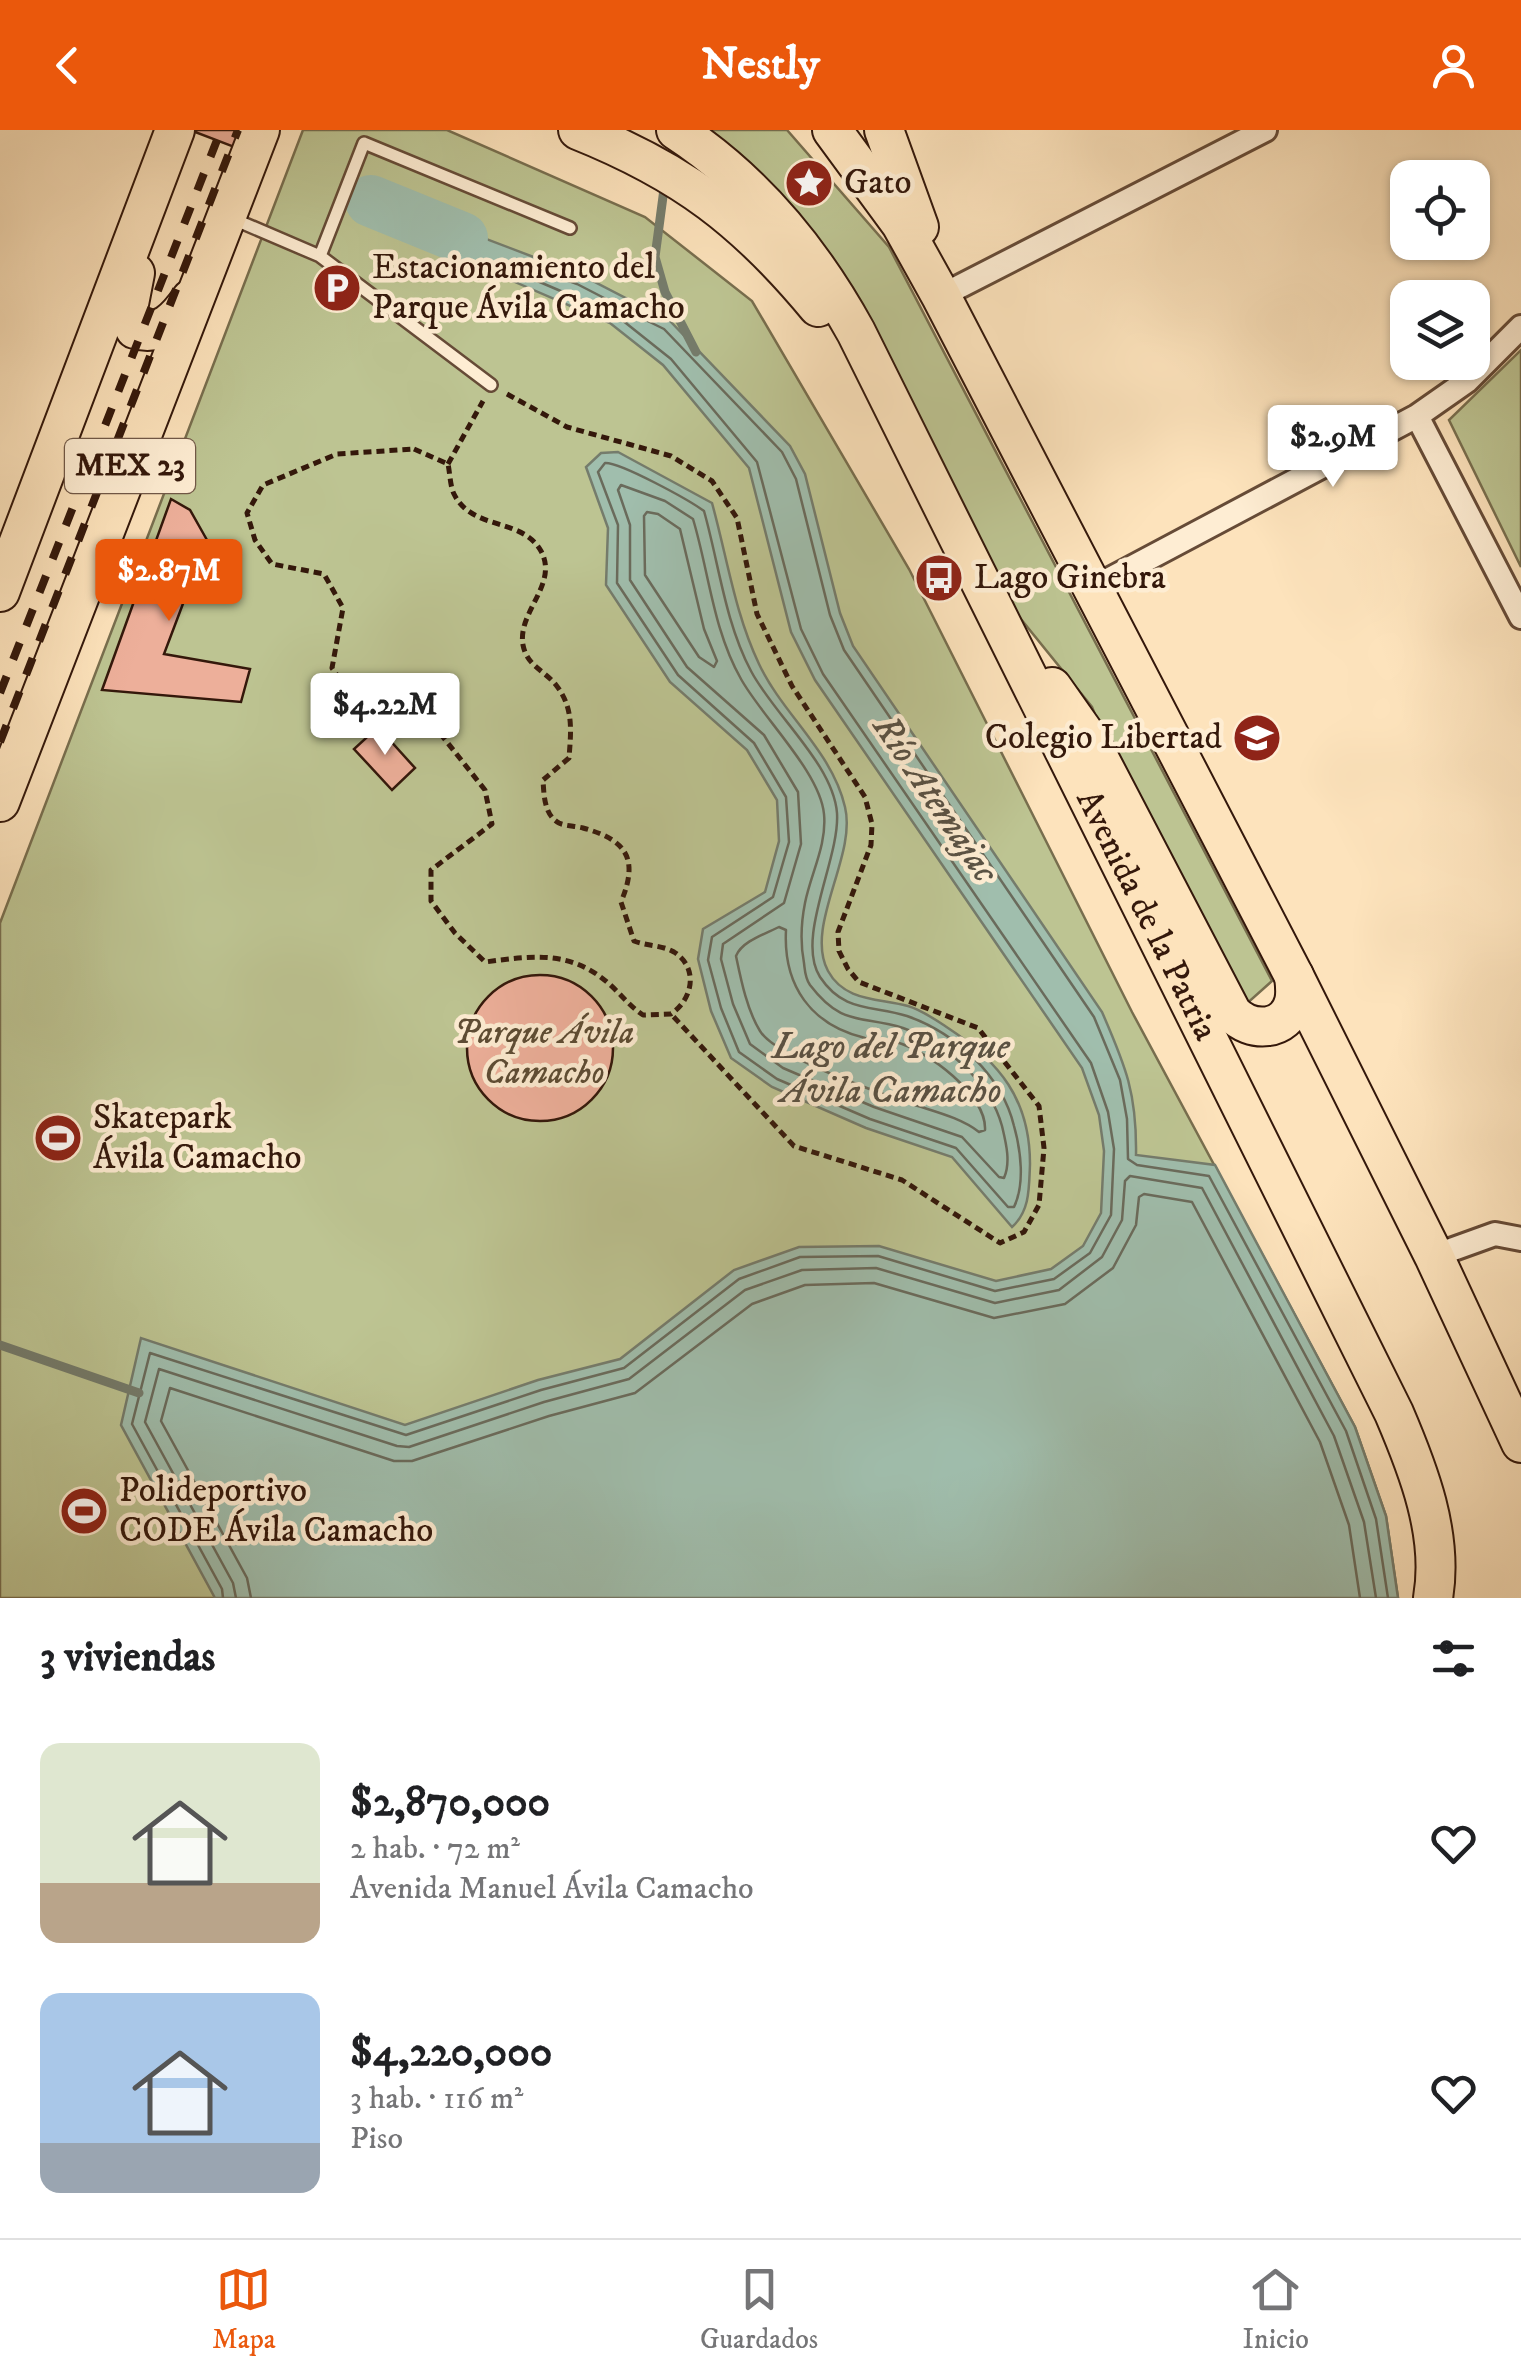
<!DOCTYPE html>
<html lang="es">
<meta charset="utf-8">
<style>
:root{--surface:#fff;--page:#f2f2f2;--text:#202124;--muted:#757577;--line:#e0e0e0;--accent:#ea580c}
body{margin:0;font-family:"IM FELL DW Pica",serif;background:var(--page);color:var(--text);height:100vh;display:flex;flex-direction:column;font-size:38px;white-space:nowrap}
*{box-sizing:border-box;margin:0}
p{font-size:32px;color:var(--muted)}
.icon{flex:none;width:55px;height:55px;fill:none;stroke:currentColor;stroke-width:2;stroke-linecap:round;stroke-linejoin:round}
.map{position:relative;height:1468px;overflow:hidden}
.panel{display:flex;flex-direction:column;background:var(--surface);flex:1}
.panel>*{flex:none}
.buttons{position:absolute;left:1390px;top:30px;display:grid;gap:20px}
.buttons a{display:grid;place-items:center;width:100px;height:100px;border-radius:20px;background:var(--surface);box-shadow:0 2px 8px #0004;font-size:50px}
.price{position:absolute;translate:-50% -85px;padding:0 22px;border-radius:10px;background:#fff;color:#222;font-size:32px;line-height:65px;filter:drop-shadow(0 2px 5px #0008)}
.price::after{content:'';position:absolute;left:50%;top:60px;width:30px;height:22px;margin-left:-15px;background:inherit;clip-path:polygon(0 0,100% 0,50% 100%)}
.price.active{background:var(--accent);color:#fff}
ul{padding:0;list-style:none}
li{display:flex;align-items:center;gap:30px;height:250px;padding:0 40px}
li span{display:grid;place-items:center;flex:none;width:280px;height:200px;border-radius:20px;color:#555}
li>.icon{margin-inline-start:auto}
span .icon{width:120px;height:120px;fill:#fffc;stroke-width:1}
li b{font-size:42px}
h2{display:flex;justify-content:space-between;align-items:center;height:120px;padding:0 40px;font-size:42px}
header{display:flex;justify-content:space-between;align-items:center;height:130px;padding:0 40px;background:var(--accent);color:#fff;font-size:45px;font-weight:800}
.tab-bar{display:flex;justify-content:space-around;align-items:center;height:140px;border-top:2px solid var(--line);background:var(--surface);font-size:28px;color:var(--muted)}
.tab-bar a{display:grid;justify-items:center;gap:5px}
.tab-bar .active{color:var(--accent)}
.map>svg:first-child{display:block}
</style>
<header><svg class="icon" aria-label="back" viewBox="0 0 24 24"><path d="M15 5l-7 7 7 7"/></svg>Nestly<svg class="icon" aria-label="person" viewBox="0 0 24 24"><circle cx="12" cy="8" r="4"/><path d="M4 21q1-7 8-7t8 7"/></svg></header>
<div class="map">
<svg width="1521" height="1468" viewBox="0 0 1521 1468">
<rect width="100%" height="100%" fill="#fde3bc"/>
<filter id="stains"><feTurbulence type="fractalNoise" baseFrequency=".002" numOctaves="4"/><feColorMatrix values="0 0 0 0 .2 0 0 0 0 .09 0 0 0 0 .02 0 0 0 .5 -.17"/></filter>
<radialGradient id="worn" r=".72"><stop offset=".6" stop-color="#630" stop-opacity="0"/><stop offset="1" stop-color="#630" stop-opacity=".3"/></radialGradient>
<path fill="#bdc492" stroke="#786e4e" stroke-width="2.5" d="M 303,0 L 447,0 L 645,87 L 752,171 L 909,439 L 1132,882 L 1355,1297 L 1386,1386 L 1398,1468 L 0,1468 L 0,793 Z
M 701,0 L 787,0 L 889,117 L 1272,851 L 1243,877 L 1170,774 L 1092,577 L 995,457 L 839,142 Z
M 1521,220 L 1521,437 L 1449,290 Z"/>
<path fill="#a0bead" stroke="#757c6c" stroke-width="2.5" d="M 410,80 L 581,145 L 670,191 L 790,316 L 805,344 L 840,483 L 853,516 L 1102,882 C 1126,937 1137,964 1136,1025 L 1215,1035 L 1355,1297 L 1386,1386 L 1398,1468 L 215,1468 L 121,1295 L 141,1208 L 405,1295 L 538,1250 L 620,1229 L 734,1140 L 799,1117 L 879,1116 L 996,1151 L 1051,1139 L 1083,1116 L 1101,1083 L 1104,1021 L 1099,985 L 1082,938 L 815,550 L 791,502 L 749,338 L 663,235 L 610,193 L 399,102 L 397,82 Z
M 618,322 L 712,373 C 727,427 735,484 759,534 C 783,585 832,621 845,677 C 857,726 804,796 828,841 C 845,872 879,868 908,876 C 922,880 936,890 948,898 C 1000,932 1030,970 1030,1034 C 1029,1058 1030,1081 1012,1097 L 952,1027 L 866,998 L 772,957 L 731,928 L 711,881 L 698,829 L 703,799 L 765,762 L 779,711 L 777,670 L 747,620 L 670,552 L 606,455 L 608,398 L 586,337 L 601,323 Z"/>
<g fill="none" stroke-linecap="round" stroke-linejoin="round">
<path stroke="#6a6b5c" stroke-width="2.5" d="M 518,132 L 577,154 L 610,171 L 611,178 L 605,180 L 514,141 L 512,135 Z
M 605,333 C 620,332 689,370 704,381 C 719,434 725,492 751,541 C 774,585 833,634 837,683 C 840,729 795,808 820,847 C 844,883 872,875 907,886 C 956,903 1002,946 1014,996 C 1021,1021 1025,1054 1014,1077 L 1008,1077 L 956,1018 L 870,989 L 777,949 L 739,922 L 721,878 L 708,830 L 712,807 L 773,767 L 789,712 L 786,667 L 754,613 L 678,545 L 617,453 L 618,395 L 598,342 Z
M 621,355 L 665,371 L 693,389 C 709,442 713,500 741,549 C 762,587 820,642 824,684 C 827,715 811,743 805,773 C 801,793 800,812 804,833 C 805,841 805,848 810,855 C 842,897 861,885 903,898 C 946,913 990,952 1002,996 C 1006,1013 1011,1032 1004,1048 L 999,1047 L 962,1007 L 874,977 L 783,938 L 750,914 L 733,874 L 721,829 L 723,814 L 784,773 L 801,714 L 798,662 L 764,605 L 687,537 L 630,450 L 630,395 L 618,360 Z
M 647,382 L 658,384 L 680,399 L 704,499 L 717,531 L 714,537 L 699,527 L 645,445 L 644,386 Z
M 779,797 L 786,800 C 783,856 811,895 865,908 C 875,910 886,910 896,912 C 928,921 987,965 985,1000 L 979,1002 C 961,988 936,982 915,975 C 882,964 777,928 760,901 C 747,880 741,850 736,826 C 742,811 765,804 779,797 Z
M 223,1468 L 222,1459 L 132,1294 L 150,1223 L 406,1305 L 541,1260 L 624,1238 L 739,1149 L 800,1127 L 878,1126 L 995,1161 L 1054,1149 L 1090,1123 L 1111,1085 L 1114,1019 L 1108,982 L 1091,933 L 823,544 L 801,499 L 757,332 L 671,229 L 617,186 L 617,180 L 621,178 L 664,199 L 782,322 L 796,349 L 830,485 L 844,520 L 1094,887 L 1120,950 L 1127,989 L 1128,1029 L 1137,1035 L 1209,1046 L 1346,1301 L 1376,1389 L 1388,1468
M 236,1468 L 233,1453 L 145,1292 L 159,1239 L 397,1316 L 409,1317 L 544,1272 L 629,1249 L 745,1160 L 802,1140 L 876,1138 L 995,1173 L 1059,1160 L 1102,1127 L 1122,1090 L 1125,1051 L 1130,1046 L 1202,1058 L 1334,1306 L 1364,1392 L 1376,1468
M 251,1468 L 247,1448 L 161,1291 L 170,1258 L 394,1331 L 412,1331 L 549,1286 L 635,1263 L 752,1174 L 805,1155 L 874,1153 L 994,1188 L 1065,1174 L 1113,1138 L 1136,1095 L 1139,1067 L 1144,1064 L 1192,1072 L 1320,1312 L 1349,1395 L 1360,1468"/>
<path stroke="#757c6c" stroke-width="9" d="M 664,59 L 655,127 L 665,162 L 696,222
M 0,1215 L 139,1263"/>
<path stroke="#a0bead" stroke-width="52" d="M 371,71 L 462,108"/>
</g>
<path fill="#edaf9a" stroke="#34180b" stroke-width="2.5" d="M 190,0 L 268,0 L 258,26 Z
M 171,369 L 190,380 L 207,410 L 164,524 L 250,539 L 241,572 L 102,560 Z
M 378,597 L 415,638 L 392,660 L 354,619 Z
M467 918a73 73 0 1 1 146 0a73 73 0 1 1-146 0Z"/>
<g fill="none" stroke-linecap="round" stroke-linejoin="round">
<g stroke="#664b37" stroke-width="16">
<path id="lane" d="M 231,88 L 320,126
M 491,255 L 320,126 L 364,13 L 570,98"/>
</g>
<g stroke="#664b37" stroke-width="28">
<path id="street" d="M 941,166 L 1265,0
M 1417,286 L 1521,487
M 1093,458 L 1417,286 L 1467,251 L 1521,197
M 1434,1126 L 1495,1104 L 1521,1109"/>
</g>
<g stroke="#34180b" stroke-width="42">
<g id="primary">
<path d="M 578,0 C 683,42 746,90 818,177"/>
<path id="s1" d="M 676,0 C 754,51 811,120 856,202 L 1394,1283 C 1418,1339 1444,1405 1433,1468"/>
<path d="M 832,0 L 901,94 L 941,166 L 1294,846 L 1434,1126 L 1521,1313"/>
<path d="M 884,0 L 919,97"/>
<path d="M 135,143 L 127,184 L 135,199 C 161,207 177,189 191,169"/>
<path d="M 0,462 L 175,0"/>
<path d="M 1052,557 L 1090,611 L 1232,883 C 1251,903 1286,902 1294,872 C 1296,864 1295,854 1294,846"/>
<path d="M 0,672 L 260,0"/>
</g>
</g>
<path stroke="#34180b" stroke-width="5" stroke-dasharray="8 5" stroke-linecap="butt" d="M 507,264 L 567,297 L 671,326 L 712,351 L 737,388 L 757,484 L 792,556 L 865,667 L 872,694 L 871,715 L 838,802 L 839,821 L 848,839 L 859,852 L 978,898 L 1039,976 L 1044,1018 L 1039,1075 L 1024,1102 L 1000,1113 L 902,1050 L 794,1016 L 671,884
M 414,319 L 448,334 C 450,343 450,356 454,364 C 472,401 522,387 541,421 C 559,454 517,482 523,515 C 527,536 544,540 556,555 C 574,578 571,601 569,628 L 543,650 C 544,665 544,685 559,693 C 565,696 576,696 583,698 C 627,710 639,729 621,772 L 634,811 C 647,816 662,815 674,822 C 699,838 693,869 671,884 L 643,885 C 629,876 620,863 607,852 C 569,820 532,826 485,832 L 455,803 L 431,771 L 431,740 L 492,694 L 485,660 L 424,583 L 356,572 L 332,538 L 343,478 L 324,444 L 272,434 L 255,410 L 247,383 L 263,355 L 337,324 Z
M 448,334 L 483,271"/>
<use href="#lane" stroke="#feedd3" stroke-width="11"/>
<use href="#street" stroke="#feedd3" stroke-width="22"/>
<use href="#primary" stroke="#fde3bc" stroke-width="38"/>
<path stroke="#34180b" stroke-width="8" stroke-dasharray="18 18" stroke-linecap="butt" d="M 0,563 L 221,0
M 0,612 L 238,0"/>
</g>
<defs>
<g id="sight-disc" transform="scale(2.5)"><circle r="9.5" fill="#8f2418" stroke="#feedd3"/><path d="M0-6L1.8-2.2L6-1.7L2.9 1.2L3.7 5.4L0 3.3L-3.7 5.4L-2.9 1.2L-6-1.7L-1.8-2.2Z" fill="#fff"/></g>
<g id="parking-disc" transform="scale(2.5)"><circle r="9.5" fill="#8f2418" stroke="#feedd3"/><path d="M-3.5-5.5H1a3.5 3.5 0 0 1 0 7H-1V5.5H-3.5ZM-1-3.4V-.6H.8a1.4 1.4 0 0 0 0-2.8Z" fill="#fff"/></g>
<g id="bus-disc" transform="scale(2.5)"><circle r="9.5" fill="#8f2418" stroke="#feedd3"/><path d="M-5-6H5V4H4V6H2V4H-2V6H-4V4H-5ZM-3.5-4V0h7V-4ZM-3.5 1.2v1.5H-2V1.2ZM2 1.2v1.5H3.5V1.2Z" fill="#fff"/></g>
<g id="school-disc" transform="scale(2.5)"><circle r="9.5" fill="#8f2418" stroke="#feedd3"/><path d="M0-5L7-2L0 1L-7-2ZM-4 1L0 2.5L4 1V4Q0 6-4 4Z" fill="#fff"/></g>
<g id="stadium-disc" transform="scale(2.5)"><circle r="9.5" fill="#8f2418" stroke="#feedd3"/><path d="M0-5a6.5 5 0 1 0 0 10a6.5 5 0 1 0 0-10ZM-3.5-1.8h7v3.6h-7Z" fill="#fff"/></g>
</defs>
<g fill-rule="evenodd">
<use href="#sight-disc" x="809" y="53"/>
<use href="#parking-disc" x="337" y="158"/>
<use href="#bus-disc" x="939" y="448"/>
<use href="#school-disc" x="1257" y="608"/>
<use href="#stadium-disc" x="58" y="1008"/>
<use href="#stadium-disc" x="84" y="1381"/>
</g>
<g text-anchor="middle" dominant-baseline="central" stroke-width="9" stroke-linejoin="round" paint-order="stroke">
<rect fill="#feedd3" stroke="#715847" stroke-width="2.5" x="65" y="309" width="130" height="54" rx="8"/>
<g font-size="32" font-weight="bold" fill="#34180b">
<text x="130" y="336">MEX 23</text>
</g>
<g font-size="35" fill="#34180b" stroke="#feedd3" text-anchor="start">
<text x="844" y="53">Gato</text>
<text x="372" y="138">Estacionamiento del<tspan x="372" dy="40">Parque Ávila Camacho</tspan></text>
<text x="974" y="448">Lago Ginebra</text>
<text x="1222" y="608" text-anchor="end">Colegio Libertad</text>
<text x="93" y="988">Skatepark<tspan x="93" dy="40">Ávila Camacho</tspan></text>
<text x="119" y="1361">Polideportivo<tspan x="119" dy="40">CODE Ávila Camacho</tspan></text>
</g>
<g font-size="35" fill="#34180b" stroke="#feedd3">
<text stroke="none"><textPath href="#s1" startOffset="925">Avenida de la Patria</textPath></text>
</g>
<g font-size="35" font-style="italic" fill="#5d4c34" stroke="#feedd3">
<text x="544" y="903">Parque Ávila<tspan x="544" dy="40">Camacho</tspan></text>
</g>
<g font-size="38" font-style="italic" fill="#5a5244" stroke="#feedd3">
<text transform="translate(935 669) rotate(56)">Río Atemajac</text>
<text x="891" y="917">Lago del Parque<tspan x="891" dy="44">Ávila Camacho</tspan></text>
</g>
</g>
<rect width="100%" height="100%" filter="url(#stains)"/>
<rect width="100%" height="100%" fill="url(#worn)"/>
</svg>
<div class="buttons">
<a><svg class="icon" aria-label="locate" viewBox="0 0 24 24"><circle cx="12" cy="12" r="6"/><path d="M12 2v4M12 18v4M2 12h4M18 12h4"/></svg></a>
<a><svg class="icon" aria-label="layers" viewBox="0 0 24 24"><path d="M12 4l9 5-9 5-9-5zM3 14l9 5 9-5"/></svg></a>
</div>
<b class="price" style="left:1333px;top:360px">$2.9M</b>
<b class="price active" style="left:169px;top:494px">$2.87M</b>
<b class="price" style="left:385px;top:628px">$4.22M</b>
</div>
<section class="panel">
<h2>3 viviendas<svg class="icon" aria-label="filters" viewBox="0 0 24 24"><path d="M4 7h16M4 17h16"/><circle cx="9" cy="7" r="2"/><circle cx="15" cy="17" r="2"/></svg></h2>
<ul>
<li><span style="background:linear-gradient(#dfe7d0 70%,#b9a48a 0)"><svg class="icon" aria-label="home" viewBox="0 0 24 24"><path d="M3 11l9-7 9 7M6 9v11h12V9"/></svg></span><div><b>$2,870,000</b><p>2 hab. · 72 m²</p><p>Avenida Manuel Ávila Camacho</p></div><svg class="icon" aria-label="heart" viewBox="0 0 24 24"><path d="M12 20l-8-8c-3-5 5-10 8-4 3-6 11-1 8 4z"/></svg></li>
<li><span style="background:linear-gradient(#a9c7e8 75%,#9aa5b1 0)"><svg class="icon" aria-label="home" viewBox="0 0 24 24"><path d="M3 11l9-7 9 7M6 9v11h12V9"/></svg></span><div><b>$4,220,000</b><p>3 hab. · 116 m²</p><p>Piso</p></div><svg class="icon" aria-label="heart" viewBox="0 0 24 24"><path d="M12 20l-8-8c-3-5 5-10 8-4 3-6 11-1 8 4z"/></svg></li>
</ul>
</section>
<nav class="tab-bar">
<a class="active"><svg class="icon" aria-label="map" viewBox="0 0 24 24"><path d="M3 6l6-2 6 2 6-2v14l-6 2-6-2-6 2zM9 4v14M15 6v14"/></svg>Mapa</a>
<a><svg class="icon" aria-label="saved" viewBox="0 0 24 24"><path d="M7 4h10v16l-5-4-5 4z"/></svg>Guardados</a>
<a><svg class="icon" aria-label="home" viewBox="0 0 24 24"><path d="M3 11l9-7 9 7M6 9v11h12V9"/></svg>Inicio</a>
</nav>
